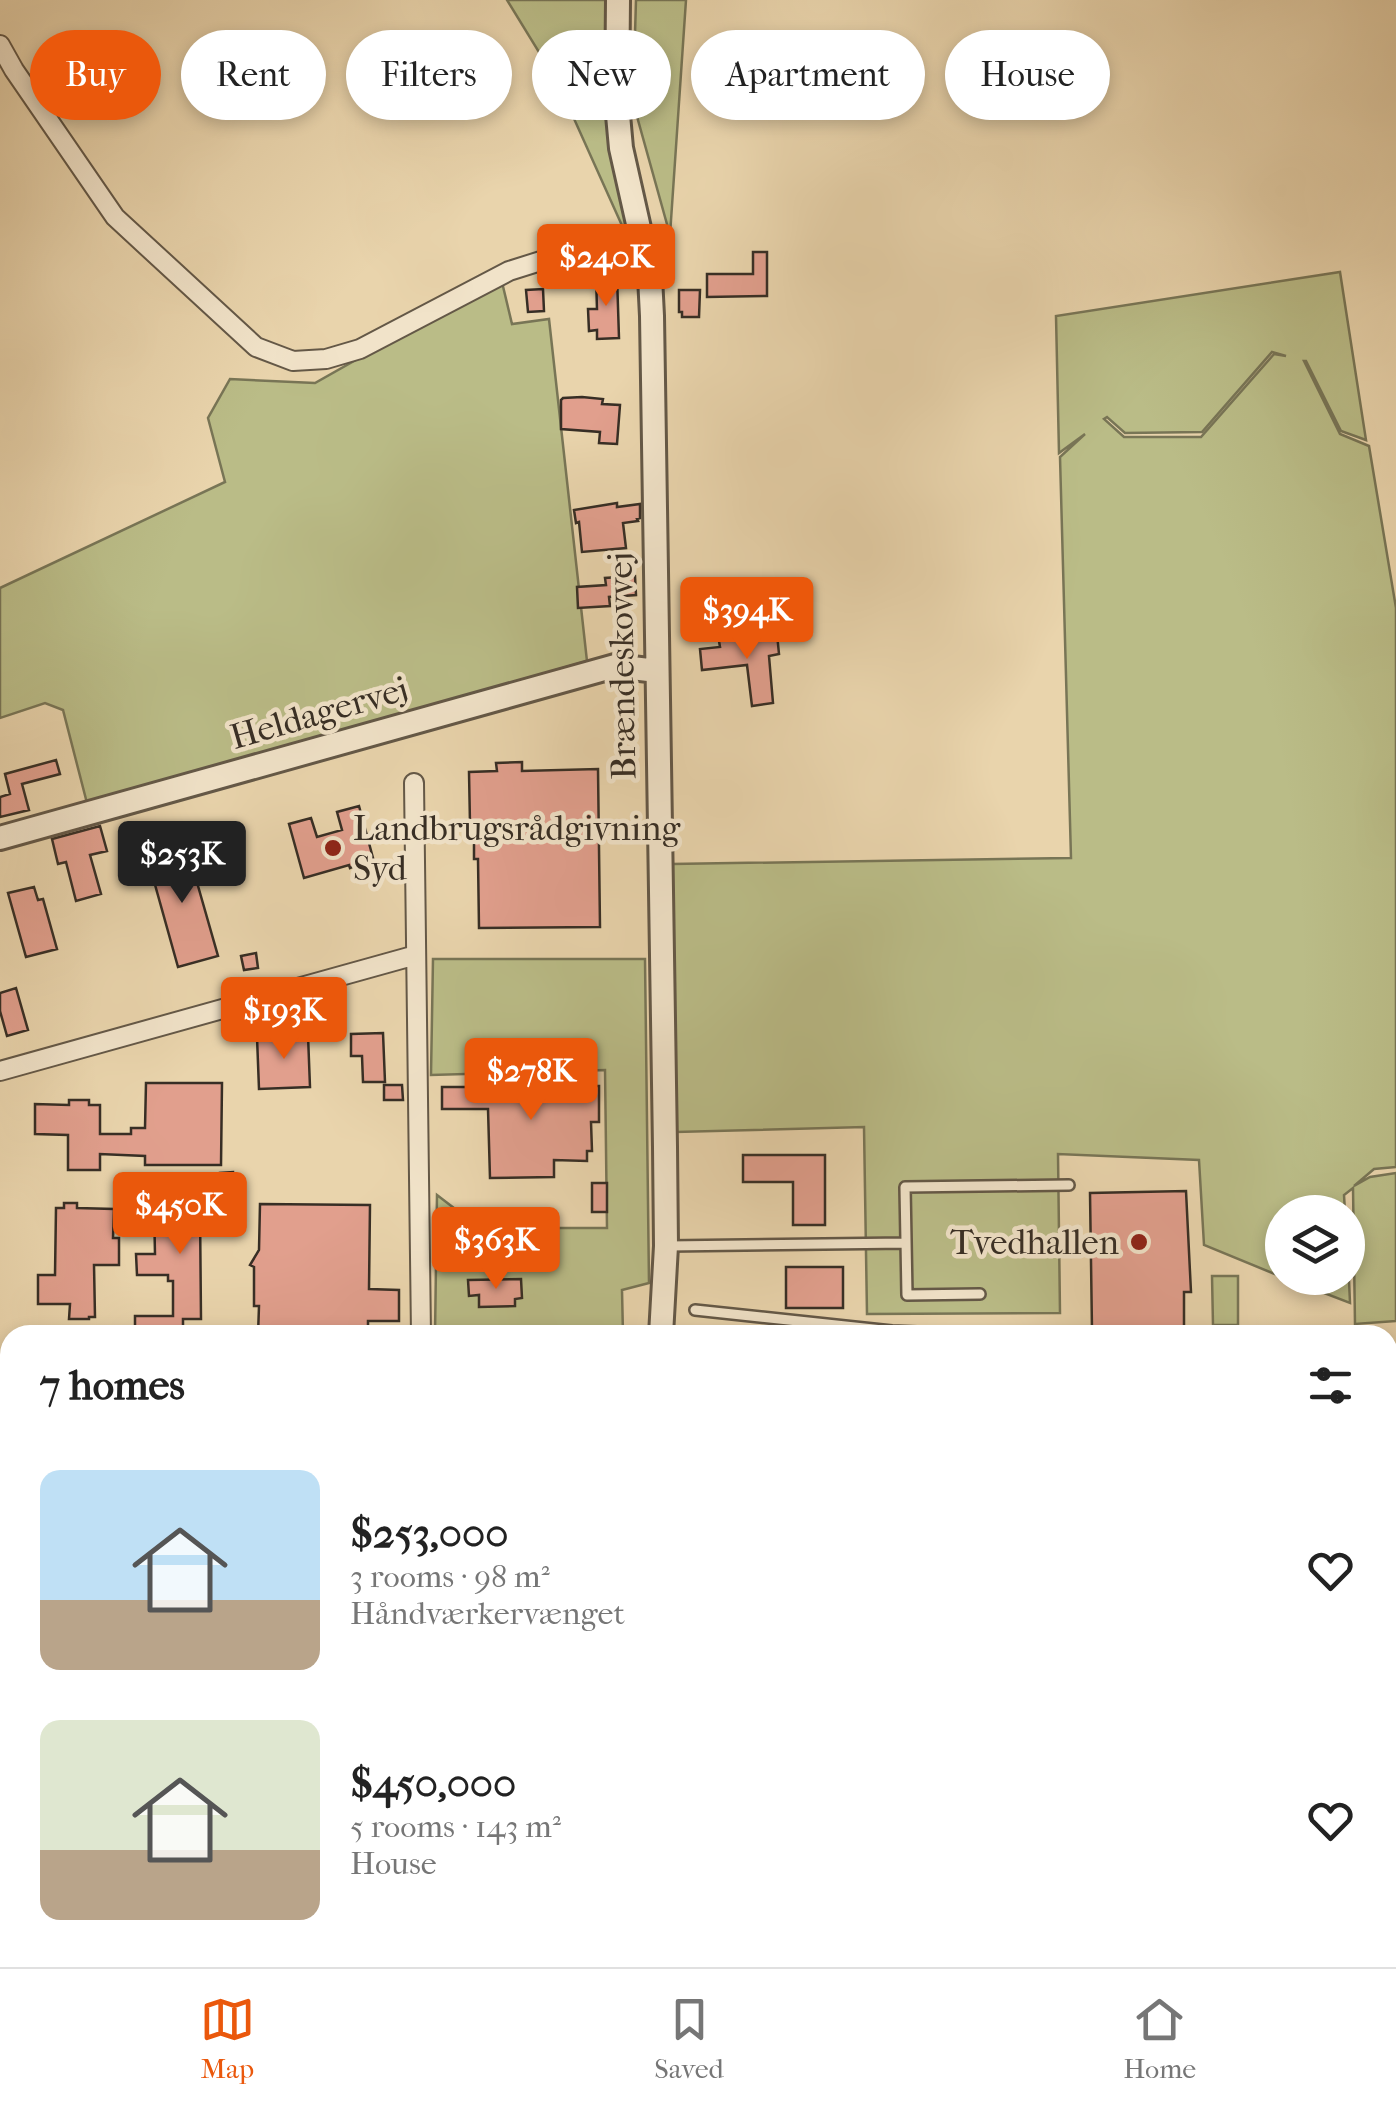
<!DOCTYPE html>
<meta charset="utf-8">
<style>
:root{--surface:#fff;--page:#f2f2f2;--text:#222;--muted:#767676;--line:#e0e0e0;--accent:#ea580c}
body{margin:0;font-family:"IM FELL French Canon",serif;background:var(--page);color:var(--text);height:100vh;display:flex;flex-direction:column;font-size:38px;white-space:nowrap}
*{box-sizing:border-box;margin:0}
p{font-size:32px;color:var(--muted)}
.icon{flex:none;width:55px;height:55px;fill:none;stroke:currentColor;stroke-width:2;stroke-linecap:round;stroke-linejoin:round}
.map{position:relative;flex:1;overflow:hidden}
.sheet{position:absolute;left:0px;top:1325px;width:1398px;height:642px;display:flex;flex-direction:column;background:var(--surface);border-radius:30px 30px 0 0;box-shadow:0 5px 15px #0003}
.sheet>*{flex:none}
.top-card{position:absolute;left:30px;top:30px;width:1338px;height:90px;display:flex;gap:20px}
.controls{position:absolute;left:1265px;top:1195px;display:grid;gap:20px}
.controls a{display:grid;place-items:center;width:100px;height:100px;border-radius:50%;background:var(--surface);box-shadow:0 5px 15px #0003;font-size:50px}
.price{position:absolute;translate:-50% -85px;padding:0 22px;border-radius:10px;background:var(--accent);color:#fff;font-size:32px;line-height:65px;filter:drop-shadow(0 2px 5px #0008)}
.price::after{content:'';position:absolute;left:50%;top:60px;width:30px;height:22px;margin-left:-15px;background:inherit;clip-path:polygon(0 0,100% 0,50% 100%)}
.price.current{background:#222;color:#fff}
ul{padding:0;list-style:none}
li{display:flex;align-items:center;gap:30px;height:250px;padding:0 40px}
li span{display:grid;place-items:center;flex:none;width:280px;height:200px;border-radius:20px;color:#555}
li>.icon{margin-inline-start:auto}
span .icon{width:120px;height:120px;fill:#fffc;stroke-width:1}
li b{font-size:42px}
h2{display:flex;justify-content:space-between;align-items:center;height:120px;padding:0 40px;font-size:42px}
.pill{padding:0 35px;border-radius:45px;background:var(--surface);box-shadow:0 5px 15px #0003;font-size:35px;line-height:90px}
.pill.current{background:var(--accent);color:#fff}
.menu{display:flex;justify-content:space-around;align-items:center;height:140px;border-top:2px solid var(--line);background:var(--surface);font-size:28px;color:var(--muted)}
.menu a{display:grid;justify-items:center;gap:5px}
.menu .current{color:var(--accent)}
.map>svg:first-child{display:block}
</style>
<div class="map">
<svg width="1396" height="1967" viewBox="0 0 1396 1967">
<rect width="100%" height="100%" fill="#e9d4ac"/>
<filter id="stains"><feTurbulence type="fractalNoise" baseFrequency=".002" numOctaves="4"/><feColorMatrix values="0 0 0 0 .2 0 0 0 0 .09 0 0 0 0 .02 0 0 0 .5 -.17"/></filter>
<radialGradient id="worn" r=".72"><stop offset=".6" stop-color="#630" stop-opacity="0"/><stop offset="1" stop-color="#630" stop-opacity=".3"/></radialGradient>
<path fill="#babc87" stroke="#787556" stroke-width="2.5" fill-rule="evenodd" d="M 507,0 L 614,0 L 633,227 L 624,230 L 558,83 Z
M 636,0 L 686,0 L 670,235 L 633,102 Z
M 1340,272 L 1366,440 L 1341,431 L 1306,361 L 1304,361 L 1340,434 L 1369,446 L 1396,608 L 1396,1167 L 1374,1169 L 1354,1186 L 1370,1177 L 1396,1173 L 1396,1321 L 1355,1324 L 1353,1188 L 1344,1195 L 1345,1212 L 1282,1212 L 1282,1277 L 1204,1245 L 1199,1160 L 1058,1154 L 1060,1313 L 867,1314 L 864,1127 L 676,1132 L 672,864 L 1071,858 L 1060,457 L 1085,434 L 1059,453 L 1056,316 ZM 1272,352 L 1286,356 L 1274,354 L 1201,437 L 1124,437 L 1104,419 L 1107,417 L 1125,433 L 1202,432 Z
M 501,278 L 512,324 L 549,319 L 587,661 L 88,807 L 63,710 L 45,703 L 0,718 L 0,588 L 225,482 L 208,418 L 230,379 L 315,383 Z
M 433,959 L 645,959 L 649,1283 L 622,1290 L 623,1335 L 435,1335 L 437,1195 L 480,1228 L 607,1228 L 605,1070 L 431,1075 Z
M 1348,1257 L 1350,1303 L 1285,1278 L 1348,1278 Z
M 1212,1276 L 1238,1276 L 1238,1325 L 1213,1325 Z
M 0,1395 L 10,1395 L 10,1958 L 448,1958 L 408,1967 L 0,1967 Z"/>
<path fill="#9ab7b3" stroke="#72807a" stroke-width="2.5" d="M 10,1708 L 10,1780 L 0,1773 L 0,1720 Z"/>
<path fill="#e19f8d" stroke="#372e25" stroke-width="2.5" d="M 753,252 L 767,252 L 767,296 L 707,297 L 707,274 L 753,274 Z
M 596,276 L 617,276 L 619,338 L 597,339 L 597,330 L 589,331 L 588,309 L 597,309 Z
M 543,289 L 544,311 L 528,312 L 526,290 Z
M 679,290 L 700,290 L 699,317 L 682,317 L 682,312 L 679,312 Z
M 582,397 L 603,399 L 602,404 L 620,405 L 617,444 L 599,443 L 600,432 L 561,429 L 561,400 L 563,398 Z
M 617,503 L 617,507 L 640,504 L 640,518 L 637,519 L 638,521 L 623,523 L 626,548 L 582,552 L 579,522 L 576,523 L 574,510 Z
M 635,576 L 636,595 L 609,597 L 610,606 L 578,608 L 577,587 L 606,585 L 605,578 Z
M 777,634 L 779,654 L 769,656 L 773,703 L 752,706 L 747,665 L 702,670 L 700,649 L 720,647 L 719,641 Z
M 56,760 L 60,774 L 22,784 L 29,810 L 0,817 L 0,797 L 10,794 L 5,774 Z
M 522,762 L 522,771 L 598,769 L 600,927 L 479,928 L 478,859 L 474,859 L 474,824 L 470,824 L 469,772 L 497,771 L 496,763 Z
M 359,806 L 373,858 L 350,868 L 349,865 L 304,878 L 289,824 L 311,818 L 317,837 L 342,830 L 337,812 Z
M 100,826 L 107,851 L 90,855 L 101,894 L 76,901 L 66,862 L 58,864 L 52,839 Z
M 186,844 L 218,956 L 178,967 L 147,856 Z
M 34,887 L 38,900 L 43,899 L 57,949 L 26,957 L 8,893 Z
M 256,953 L 258,968 L 244,970 L 241,956 Z
M 16,988 L 28,1030 L 7,1036 L 0,1011 L 0,993 Z
M 383,1033 L 385,1082 L 363,1082 L 362,1056 L 351,1056 L 351,1034 Z
M 308,1035 L 310,1087 L 259,1089 L 257,1037 Z
M 488,1074 L 528,1074 L 528,1086 L 599,1086 L 599,1122 L 591,1122 L 592,1151 L 587,1151 L 587,1161 L 554,1160 L 554,1177 L 490,1178 L 488,1109 L 442,1109 L 442,1087 L 488,1087 Z
M 146,1083 L 222,1083 L 221,1165 L 145,1165 L 145,1156 L 100,1154 L 100,1170 L 68,1170 L 68,1135 L 35,1134 L 35,1104 L 69,1105 L 69,1100 L 89,1100 L 89,1105 L 100,1105 L 100,1134 L 131,1134 L 131,1128 L 145,1128 Z
M 384,1085 L 402,1085 L 403,1100 L 384,1100 Z
M 743,1155 L 825,1155 L 825,1225 L 793,1225 L 793,1182 L 743,1182 Z
M 233,1172 L 234,1209 L 200,1210 L 201,1319 L 183,1319 L 183,1335 L 135,1335 L 135,1316 L 173,1316 L 173,1281 L 168,1281 L 168,1275 L 137,1275 L 136,1254 L 155,1254 L 154,1206 L 173,1205 L 173,1196 L 221,1195 L 220,1173 Z
M 592,1183 L 607,1183 L 607,1212 L 592,1212 Z
M 1186,1191 L 1191,1292 L 1184,1292 L 1184,1327 L 1092,1330 L 1090,1193 Z
M 64,1203 L 77,1203 L 77,1208 L 114,1209 L 113,1238 L 119,1238 L 119,1265 L 94,1265 L 95,1317 L 89,1317 L 89,1319 L 69,1319 L 70,1304 L 38,1304 L 38,1275 L 55,1275 L 56,1208 L 64,1208 Z
M 260,1204 L 370,1205 L 369,1289 L 399,1290 L 399,1321 L 368,1321 L 368,1335 L 258,1335 L 259,1306 L 254,1306 L 254,1267 L 250,1265 L 259,1250 Z
M 786,1267 L 843,1267 L 843,1308 L 786,1308 Z
M 521,1279 L 522,1298 L 515,1299 L 515,1306 L 479,1307 L 479,1295 L 469,1296 L 468,1280 Z"/>
<g fill="none" stroke-linecap="round" stroke-linejoin="round">
<g stroke="#645847" stroke-width="14">
<path id="service" d="M 668,1246 L 906,1243
M 980,1294 L 907,1295 L 905,1187 L 1069,1185
M 695,1310 L 892,1331 L 942,1333
M 1388,1704 L 1396,1701"/>
</g>
<g stroke="#645847" stroke-width="22">
<path id="minor" d="M 0,45 L 14,70 L 115,217 L 256,347 L 293,361 L 326,359 L 360,349 L 509,271 L 579,249 L 641,237
M 414,783 L 421,1335
M 0,1071 L 416,955
M 0,1378 L 10,1378
M 1388,1882 L 1396,1876
M 984,1958 L 986,1967
M 1268,1967 L 1282,1958"/>
</g>
<g stroke="#645847" stroke-width="28">
<path id="tertiary" d="M 618,0 L 617,104 L 621,148 L 650,277 L 652,316 L 665,1147 L 666,1246 L 661,1335
M 0,838 L 615,666 L 657,671
M 1388,1516 L 1396,1515
M 656,1967 L 656,1958"/>
</g>
<use href="#service" stroke="#f1e3c9" stroke-width="9"/>
<use href="#minor" stroke="#f1e3c9" stroke-width="18"/>
<use href="#tertiary" stroke="#f1e3c9" stroke-width="22"/>
</g>
<g fill="#8f2418" stroke="#f1e3c9" stroke-width="4">
<circle cx="333" cy="848" r="10"/>
<circle cx="1139" cy="1242" r="10"/>
</g>
<g text-anchor="middle" dominant-baseline="central" stroke-width="9" stroke-linejoin="round" paint-order="stroke">
<g font-size="35" fill="#372e25" stroke="#f1e3c9">
<text transform="translate(622 666) rotate(-91)">Brændeskovvej</text>
<text transform="translate(319 713) rotate(-16)">Heldagervej</text>
</g>
<g font-size="35" fill="#372e25" stroke="#f1e3c9" text-anchor="start">
<text x="353" y="828">Landbrugsrådgivning<tspan x="353" dy="40">Syd</tspan></text>
<text x="1119" y="1242" text-anchor="end">Tvedhallen</text>
</g>
</g>
<rect width="100%" height="100%" filter="url(#stains)"/>
<rect width="100%" height="100%" fill="url(#worn)"/>
</svg>
<div class="controls">
<a><svg class="icon" aria-label="layers" viewBox="0 0 24 24"><path d="M12 4l9 5-9 5-9-5zM3 14l9 5 9-5"/></svg></a>
</div>
<b class="price" style="left:606px;top:309px">$240K</b>
<b class="price" style="left:747px;top:662px">$394K</b>
<b class="price current" style="left:182px;top:906px">$253K</b>
<b class="price" style="left:284px;top:1062px">$193K</b>
<b class="price" style="left:531px;top:1123px">$278K</b>
<b class="price" style="left:180px;top:1257px">$450K</b>
<b class="price" style="left:496px;top:1292px">$363K</b>
<div class="top-card">
<a class="pill current">Buy</a>
<a class="pill">Rent</a>
<a class="pill">Filters</a>
<a class="pill">New</a>
<a class="pill">Apartment</a>
<a class="pill">House</a>
</div>
<section class="sheet">
<h2>7 homes<svg class="icon" aria-label="filters" viewBox="0 0 24 24"><path d="M4 7h16M4 17h16"/><circle cx="9" cy="7" r="2"/><circle cx="15" cy="17" r="2"/></svg></h2>
<ul>
<li><span style="background:linear-gradient(#bfe0f5 65%,#b9a48a 0)"><svg class="icon" aria-label="home" viewBox="0 0 24 24"><path d="M3 11l9-7 9 7M6 9v11h12V9"/></svg></span><div><b>$253,000</b><p>3 rooms · 98 m²</p><p>Håndværkervænget</p></div><svg class="icon" aria-label="heart" viewBox="0 0 24 24"><path d="M12 20l-8-8c-3-5 5-10 8-4 3-6 11-1 8 4z"/></svg></li>
<li><span style="background:linear-gradient(#dfe7d0 65%,#b9a48a 0)"><svg class="icon" aria-label="home" viewBox="0 0 24 24"><path d="M3 11l9-7 9 7M6 9v11h12V9"/></svg></span><div><b>$450,000</b><p>5 rooms · 143 m²</p><p>House</p></div><svg class="icon" aria-label="heart" viewBox="0 0 24 24"><path d="M12 20l-8-8c-3-5 5-10 8-4 3-6 11-1 8 4z"/></svg></li>
</ul>
</section>
</div>
<nav class="menu">
<a class="current"><svg class="icon" aria-label="map" viewBox="0 0 24 24"><path d="M3 6l6-2 6 2 6-2v14l-6 2-6-2-6 2zM9 4v14M15 6v14"/></svg>Map</a>
<a><svg class="icon" aria-label="saved" viewBox="0 0 24 24"><path d="M7 4h10v16l-5-4-5 4z"/></svg>Saved</a>
<a><svg class="icon" aria-label="home" viewBox="0 0 24 24"><path d="M3 11l9-7 9 7M6 9v11h12V9"/></svg>Home</a>
</nav>
